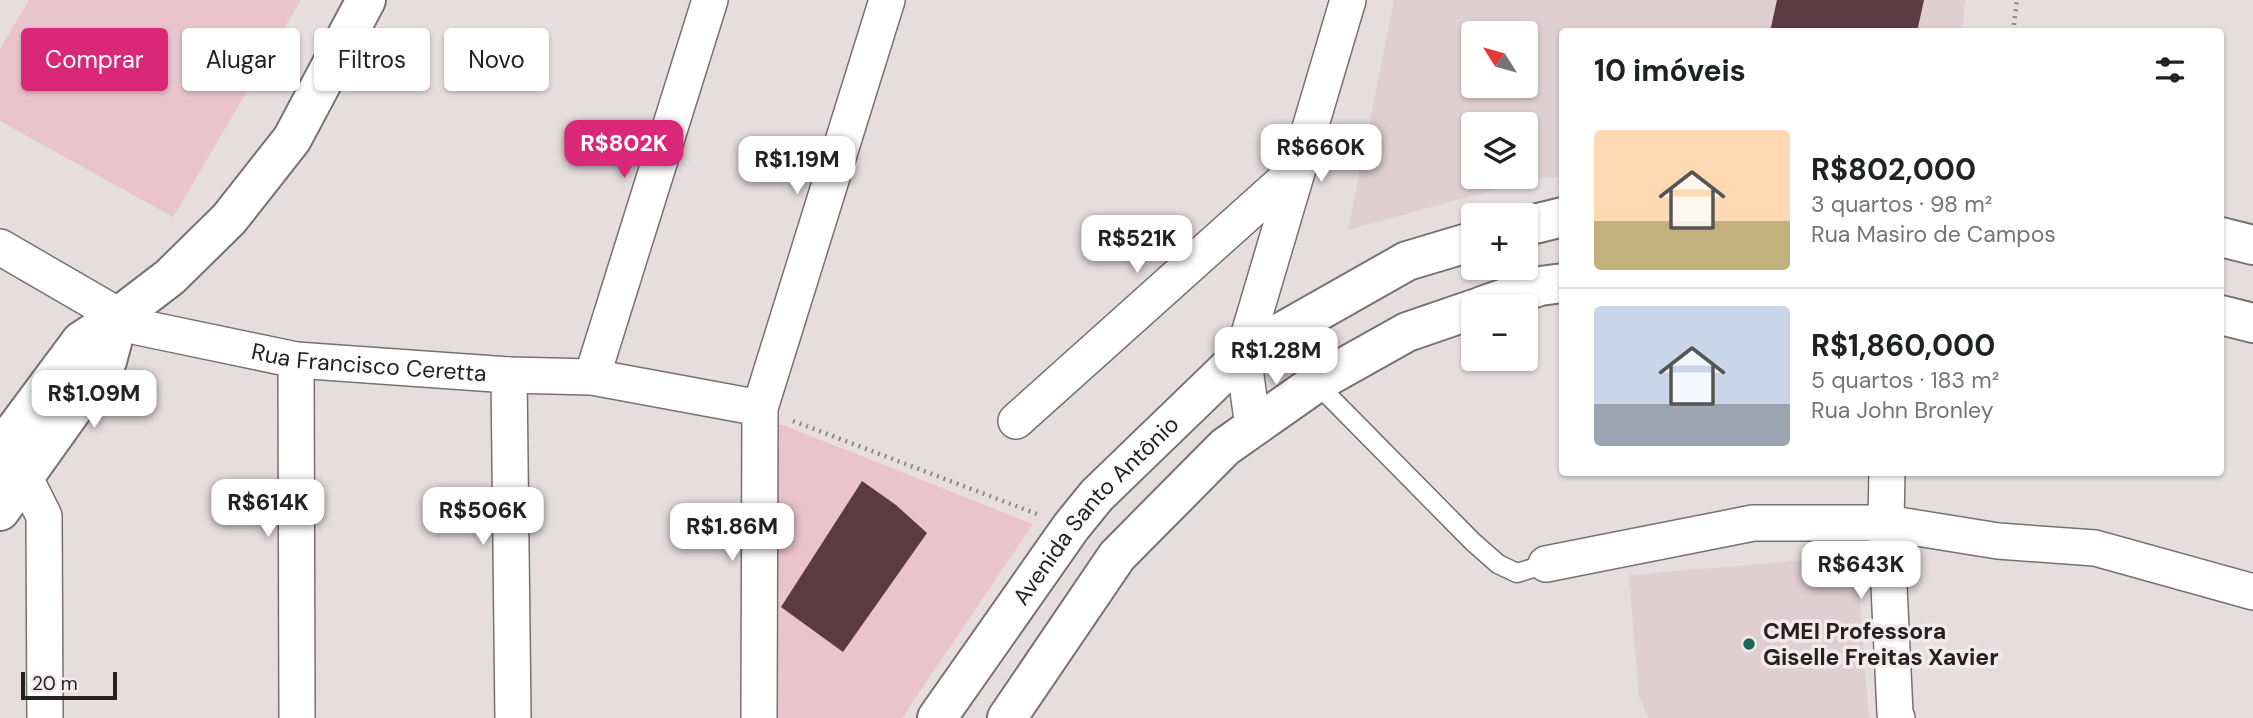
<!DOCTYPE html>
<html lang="pt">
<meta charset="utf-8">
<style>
:root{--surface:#fff;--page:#f2f2f2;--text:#202124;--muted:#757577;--line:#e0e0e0;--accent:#db2777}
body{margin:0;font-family:"DM Sans",sans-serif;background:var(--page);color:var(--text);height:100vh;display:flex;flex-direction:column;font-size:26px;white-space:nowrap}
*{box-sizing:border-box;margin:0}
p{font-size:23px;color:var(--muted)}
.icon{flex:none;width:38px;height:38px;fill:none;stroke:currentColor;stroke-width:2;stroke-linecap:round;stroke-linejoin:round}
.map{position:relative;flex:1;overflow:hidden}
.side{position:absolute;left:1559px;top:28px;width:665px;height:448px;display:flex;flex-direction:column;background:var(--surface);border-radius:7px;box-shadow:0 2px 5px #0004}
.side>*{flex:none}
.hud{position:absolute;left:21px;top:28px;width:665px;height:63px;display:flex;gap:14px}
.needle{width:46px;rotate:307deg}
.buttons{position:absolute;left:1461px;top:21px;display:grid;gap:14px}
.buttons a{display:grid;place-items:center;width:77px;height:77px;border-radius:7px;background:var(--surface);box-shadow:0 2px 5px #0004;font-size:35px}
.scale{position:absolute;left:21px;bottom:18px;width:96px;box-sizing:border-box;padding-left:7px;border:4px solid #242121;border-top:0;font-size:19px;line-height:24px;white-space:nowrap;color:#242121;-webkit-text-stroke:5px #f4eaec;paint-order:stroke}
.price{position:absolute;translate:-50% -60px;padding:0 16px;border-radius:14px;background:#fff;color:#222;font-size:23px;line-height:46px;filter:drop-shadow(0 2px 4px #0008)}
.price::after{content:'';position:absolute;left:50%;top:42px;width:21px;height:16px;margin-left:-10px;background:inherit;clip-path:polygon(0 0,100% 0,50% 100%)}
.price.active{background:var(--accent);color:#fff}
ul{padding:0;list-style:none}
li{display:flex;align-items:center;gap:21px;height:175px;padding:0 35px}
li+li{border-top:2px solid var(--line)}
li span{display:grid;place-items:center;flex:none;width:196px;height:140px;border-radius:7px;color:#555}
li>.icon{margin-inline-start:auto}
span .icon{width:84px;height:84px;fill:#fffc;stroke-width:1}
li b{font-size:30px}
h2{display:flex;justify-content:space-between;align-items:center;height:84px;padding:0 35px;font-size:30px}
.tag{padding:0 24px;border-radius:7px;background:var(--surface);box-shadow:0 2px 5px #0004;font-size:24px;line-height:63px}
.tag.active{background:var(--accent);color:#fff}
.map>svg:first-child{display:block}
</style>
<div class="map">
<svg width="2253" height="718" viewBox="0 0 2253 718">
<rect width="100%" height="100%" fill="#e6dddf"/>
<path fill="#e0cfd2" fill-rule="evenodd" d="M 1394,0 L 1965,0 L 1962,31 L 1563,32 L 1563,176 L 1530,180 L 1348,230 ZM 1474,33 L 1526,33 L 1526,86 L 1474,86 ZM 1474,124 L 1526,124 L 1526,177 L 1474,177 Z
M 1844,557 L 1859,591 L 1869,718 L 1649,718 L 1639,697 L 1629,575 Z"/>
<path fill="#e9c4cc" d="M 29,0 L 301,0 L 173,217 L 0,121 L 0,49 Z
M 770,420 L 1033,524 L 902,718 L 768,718 Z"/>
<path fill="#5c3a43" d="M 1777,0 L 1924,0 L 1917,32 L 1770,32 Z
M 862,481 L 896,505 L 927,533 L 843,652 L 781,607 Z"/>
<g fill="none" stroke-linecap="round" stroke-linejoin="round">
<g stroke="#787072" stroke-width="21">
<path id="service" d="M 1316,383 L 1473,542 L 1498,564 L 1517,573 L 1546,564"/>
</g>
<g stroke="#787072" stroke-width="38">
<g id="minor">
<path id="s1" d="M 0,247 L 138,327 L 296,360 L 509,375 L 592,377 L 760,408"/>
<path d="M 296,360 L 297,718"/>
<path d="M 509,375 L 513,718"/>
<path d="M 592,377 L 710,0"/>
<path d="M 1016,421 L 1296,170"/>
<path d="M 1253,427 L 1243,354 L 1348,0"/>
<path d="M 5,459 L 25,478 L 44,516 L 45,718"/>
<path d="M 1887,472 L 1886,523 L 1895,713 L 1897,718"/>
<path d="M 1546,564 L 1753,523 L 1886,523 L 1998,541 L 2095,548 L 2253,592"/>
<path d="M 759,718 L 760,408 L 887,0"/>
</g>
</g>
<g stroke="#787072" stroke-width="42">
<path id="tertiary" d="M 0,450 L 81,341 L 119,316 L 170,277 L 229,219 L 292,139 L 366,0
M 0,511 L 107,361 L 119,316"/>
</g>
<g stroke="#787072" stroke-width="42">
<g id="secondary">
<path d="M 1526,226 L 1563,217"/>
<path d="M 2221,237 L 2253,245"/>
<path d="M 1482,306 L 1540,286 L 1563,283"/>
<path d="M 2221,315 L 2253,323"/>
<path id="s2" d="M 937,718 L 1071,527 L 1097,495 L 1243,354 L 1407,261 L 1474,241"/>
<path d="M 1007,718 L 1117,556 L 1225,447 L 1316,383 L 1407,332 L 1474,309"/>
</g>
</g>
<path stroke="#8f898a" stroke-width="4.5" stroke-dasharray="2 5" stroke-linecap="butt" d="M 2013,32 L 2017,0
M 793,421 L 1037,514"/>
<use href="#service" stroke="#fff" stroke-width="18"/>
<use href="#minor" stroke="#fff" stroke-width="35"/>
<use href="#tertiary" stroke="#fff" stroke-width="38"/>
<use href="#secondary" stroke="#fff" stroke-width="38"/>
</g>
<circle fill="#1d665c" stroke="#f4eaec" stroke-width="2.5" cx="1749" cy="644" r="7"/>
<g text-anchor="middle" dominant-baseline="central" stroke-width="7" stroke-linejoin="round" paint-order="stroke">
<g font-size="23" fill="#242121" stroke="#f4eaec">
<text stroke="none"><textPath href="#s1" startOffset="394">Rua Francisco Ceretta</textPath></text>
<text stroke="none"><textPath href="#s2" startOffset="262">Avenida Santo Antônio</textPath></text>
</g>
<g font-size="23" font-weight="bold" fill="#242121" stroke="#f4eaec" text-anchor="start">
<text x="1763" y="631">CMEI Professora<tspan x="1763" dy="26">Giselle Freitas Xavier</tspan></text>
</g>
</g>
</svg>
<div class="buttons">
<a><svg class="needle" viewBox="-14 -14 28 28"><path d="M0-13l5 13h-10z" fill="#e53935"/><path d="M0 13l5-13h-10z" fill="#757577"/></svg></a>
<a><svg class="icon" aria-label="layers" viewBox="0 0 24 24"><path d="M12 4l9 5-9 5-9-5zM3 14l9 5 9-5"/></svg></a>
<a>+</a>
<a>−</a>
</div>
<div class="scale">20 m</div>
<b class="price active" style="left:624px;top:180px">R$802K</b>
<b class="price" style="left:1321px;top:184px">R$660K</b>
<b class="price" style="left:797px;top:196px">R$1.19M</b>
<b class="price" style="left:1137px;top:275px">R$521K</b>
<b class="price" style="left:1276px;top:387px">R$1.28M</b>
<b class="price" style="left:94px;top:430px">R$1.09M</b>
<b class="price" style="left:268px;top:539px">R$614K</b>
<b class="price" style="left:483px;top:547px">R$506K</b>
<b class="price" style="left:732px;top:563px">R$1.86M</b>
<b class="price" style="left:1861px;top:601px">R$643K</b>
<div class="hud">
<a class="tag active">Comprar</a>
<a class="tag">Alugar</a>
<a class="tag">Filtros</a>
<a class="tag">Novo</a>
</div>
<section class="side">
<h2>10 imóveis<svg class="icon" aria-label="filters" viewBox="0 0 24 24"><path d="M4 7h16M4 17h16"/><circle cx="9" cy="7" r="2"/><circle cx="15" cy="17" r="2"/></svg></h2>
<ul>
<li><span style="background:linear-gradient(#ffd9b3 65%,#c2b280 0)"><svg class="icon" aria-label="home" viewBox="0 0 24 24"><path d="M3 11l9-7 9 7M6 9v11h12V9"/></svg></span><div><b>R$802,000</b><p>3 quartos · 98 m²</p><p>Rua Masiro de Campos</p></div></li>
<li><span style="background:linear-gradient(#c9d6e8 70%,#9aa5b1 0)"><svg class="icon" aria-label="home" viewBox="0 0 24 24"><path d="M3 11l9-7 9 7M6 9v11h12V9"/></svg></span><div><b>R$1,860,000</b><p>5 quartos · 183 m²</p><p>Rua John Bronley</p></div></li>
</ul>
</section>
</div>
